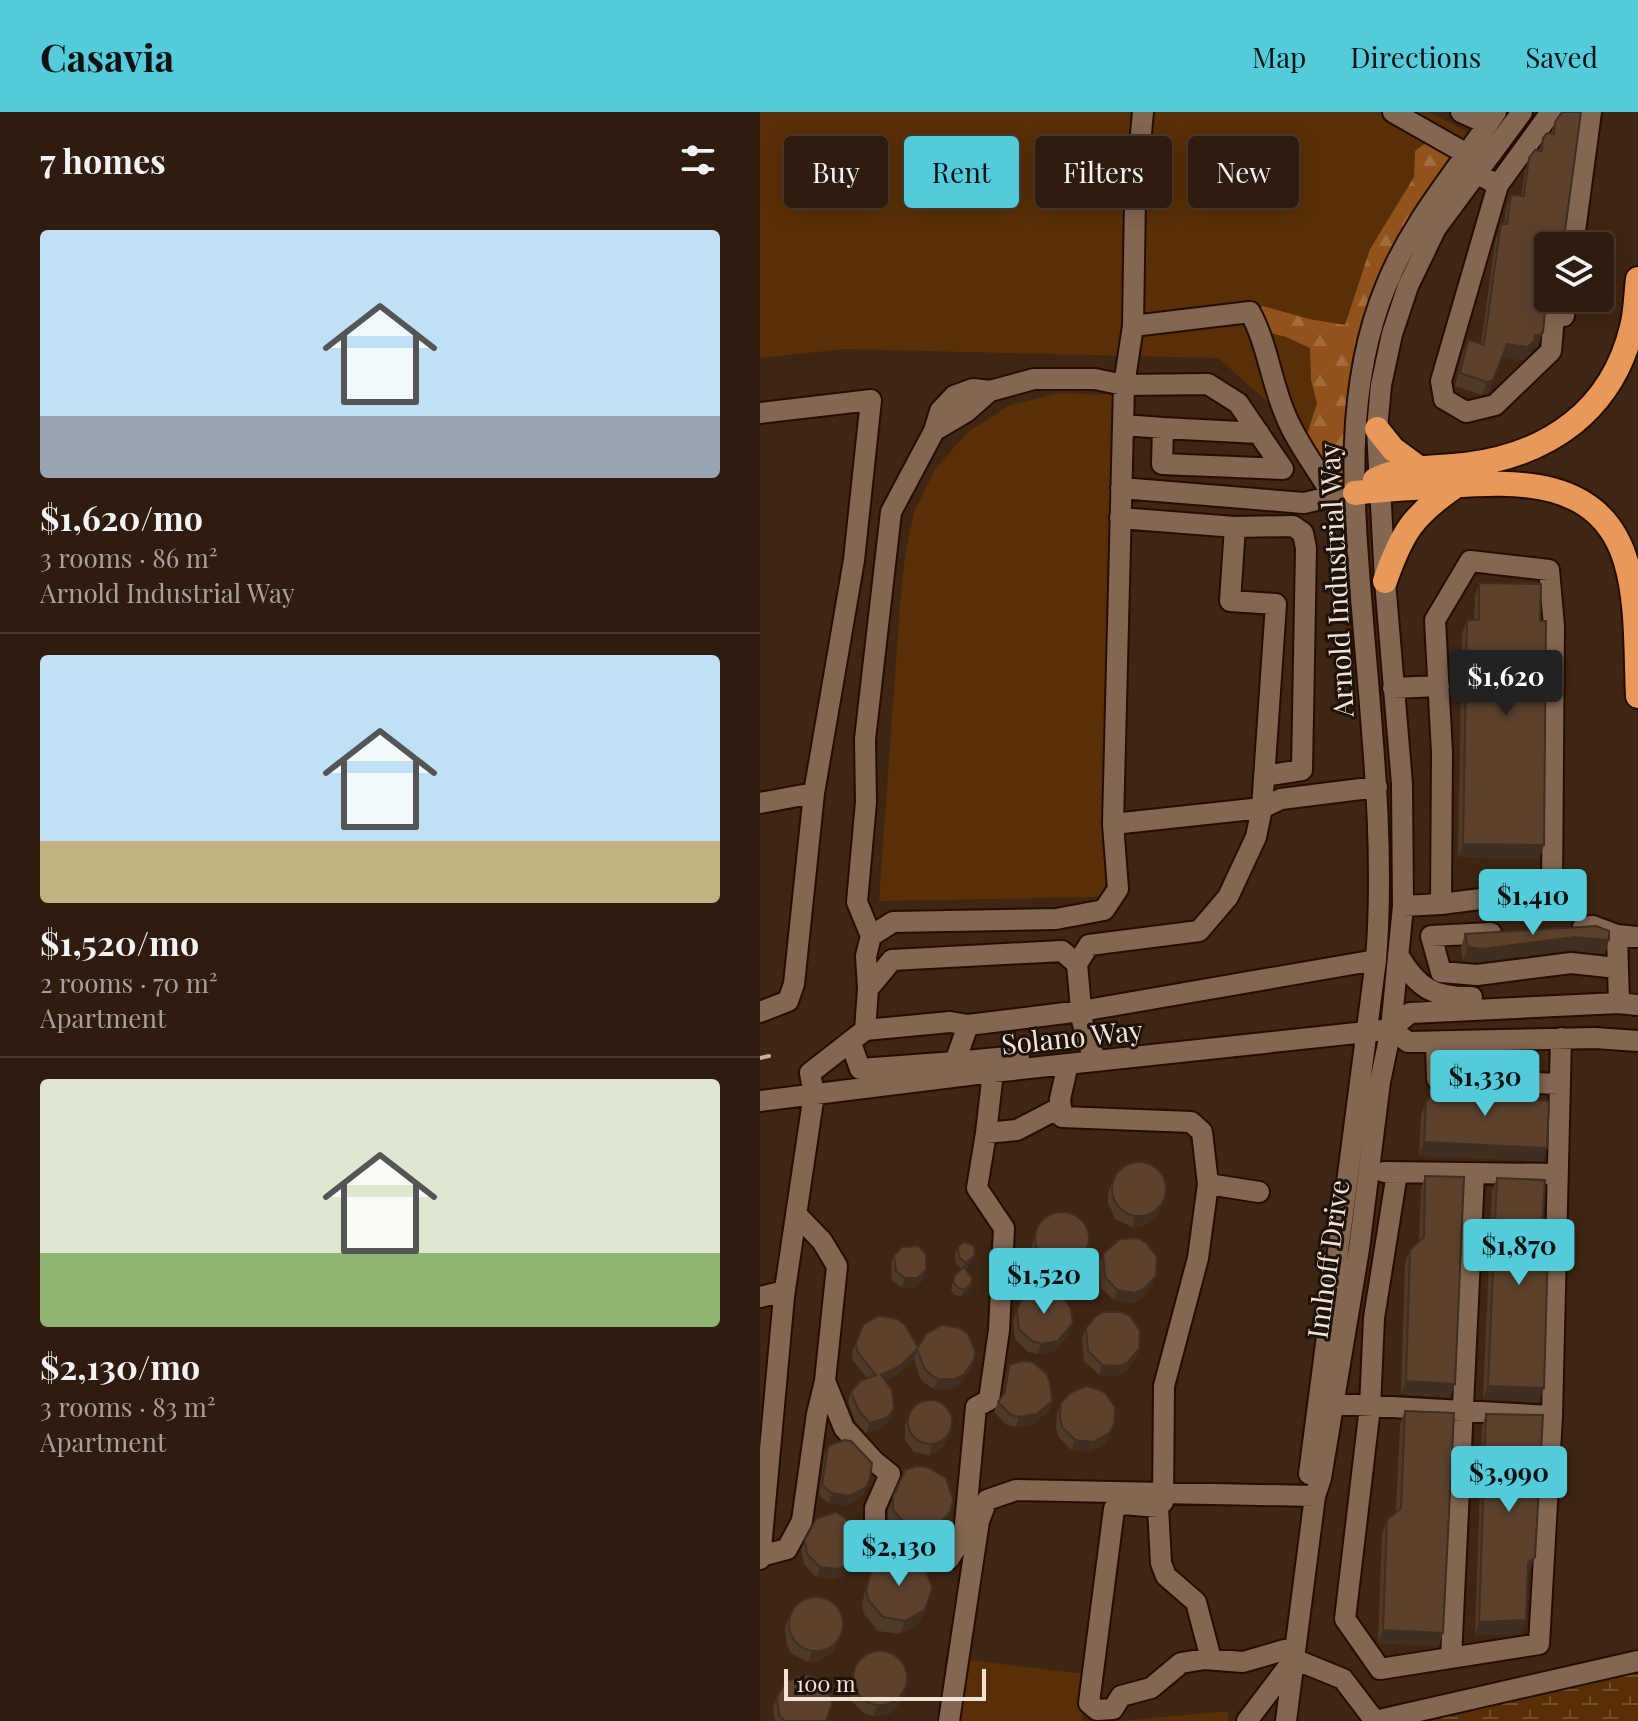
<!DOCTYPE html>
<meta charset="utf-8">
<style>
:root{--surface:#2f1c0e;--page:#372517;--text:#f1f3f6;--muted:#a7a19e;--line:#4a3a2e;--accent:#53cbdb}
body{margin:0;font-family:"Playfair Display",serif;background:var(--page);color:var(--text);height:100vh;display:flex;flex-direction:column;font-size:30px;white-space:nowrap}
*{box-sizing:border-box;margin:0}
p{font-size:26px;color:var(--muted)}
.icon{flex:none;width:44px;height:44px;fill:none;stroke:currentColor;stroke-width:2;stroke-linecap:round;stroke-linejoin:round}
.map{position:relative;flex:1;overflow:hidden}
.side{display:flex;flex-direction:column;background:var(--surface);width:760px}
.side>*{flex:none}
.top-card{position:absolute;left:24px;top:24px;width:734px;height:72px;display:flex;gap:16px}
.buttons{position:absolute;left:774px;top:120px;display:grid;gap:16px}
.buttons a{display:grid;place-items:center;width:80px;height:80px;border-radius:8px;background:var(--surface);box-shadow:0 4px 20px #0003,0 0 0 2px var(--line);font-size:40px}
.scale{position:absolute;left:24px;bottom:20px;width:202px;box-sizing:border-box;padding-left:8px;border:4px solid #f3e2d6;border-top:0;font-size:22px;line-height:28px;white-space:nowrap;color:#f3e2d6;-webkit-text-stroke:6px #1d120a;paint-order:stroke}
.price{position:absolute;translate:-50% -68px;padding:0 18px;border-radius:8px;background:var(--accent);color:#111;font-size:26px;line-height:52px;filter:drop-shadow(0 2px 4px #0008)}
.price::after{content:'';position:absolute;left:50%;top:48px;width:24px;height:18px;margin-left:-12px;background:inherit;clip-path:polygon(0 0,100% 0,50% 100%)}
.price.active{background:#222;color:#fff}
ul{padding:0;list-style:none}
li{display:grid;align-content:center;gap:16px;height:424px;padding:0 40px}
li+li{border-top:2px solid var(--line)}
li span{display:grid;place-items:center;height:248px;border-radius:8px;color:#555}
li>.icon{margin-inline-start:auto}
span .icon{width:144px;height:144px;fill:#fffc;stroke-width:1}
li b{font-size:34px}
h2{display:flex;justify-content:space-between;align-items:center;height:96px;padding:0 40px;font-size:34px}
.pill{padding:0 28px;border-radius:8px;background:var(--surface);box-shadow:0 4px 20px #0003,0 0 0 2px var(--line);font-size:28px;line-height:72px}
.pill.active{background:var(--accent);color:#111}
header{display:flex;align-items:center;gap:48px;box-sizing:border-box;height:112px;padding:0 40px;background:var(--accent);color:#111}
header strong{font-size:38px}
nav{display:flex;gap:44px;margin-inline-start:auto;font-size:28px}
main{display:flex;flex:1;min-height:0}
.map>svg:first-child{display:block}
</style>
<header>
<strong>Casavia</strong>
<nav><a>Map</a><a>Directions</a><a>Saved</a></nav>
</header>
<main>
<section class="side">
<h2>7 homes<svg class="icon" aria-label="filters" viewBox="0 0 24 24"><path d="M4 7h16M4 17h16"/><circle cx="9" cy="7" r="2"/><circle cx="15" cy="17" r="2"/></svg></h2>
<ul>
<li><span style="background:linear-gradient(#bfe0f5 75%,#9aa5b1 0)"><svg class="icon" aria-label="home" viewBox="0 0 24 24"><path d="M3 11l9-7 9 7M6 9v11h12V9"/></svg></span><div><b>$1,620/mo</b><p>3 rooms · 86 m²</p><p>Arnold Industrial Way</p></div></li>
<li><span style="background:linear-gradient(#bfe0f5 75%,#c2b280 0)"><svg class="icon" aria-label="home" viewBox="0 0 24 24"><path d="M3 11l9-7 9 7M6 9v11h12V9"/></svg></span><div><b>$1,520/mo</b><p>2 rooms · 70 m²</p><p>Apartment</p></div></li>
<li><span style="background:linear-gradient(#dfe7d0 70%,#8fb573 0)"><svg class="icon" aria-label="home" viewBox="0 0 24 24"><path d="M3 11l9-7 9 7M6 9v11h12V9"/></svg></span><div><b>$2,130/mo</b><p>3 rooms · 83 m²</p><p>Apartment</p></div></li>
</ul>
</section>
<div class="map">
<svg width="878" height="1609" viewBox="0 0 878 1609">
<defs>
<pattern id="forest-firs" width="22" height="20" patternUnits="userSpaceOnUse" patternTransform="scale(2)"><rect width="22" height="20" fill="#91531b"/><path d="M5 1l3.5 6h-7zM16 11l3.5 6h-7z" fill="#a16b3b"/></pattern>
<pattern id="wetland-marsh" width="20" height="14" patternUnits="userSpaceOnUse" patternTransform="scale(2)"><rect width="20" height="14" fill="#592f07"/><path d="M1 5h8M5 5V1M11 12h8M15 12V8" fill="none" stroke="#714d2a"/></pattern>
</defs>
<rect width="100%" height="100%" fill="#3f2612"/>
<path fill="#592f07" d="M 0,0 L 668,0 L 718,25 L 705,41 L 655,38 L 654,65 L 610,137 L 585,214 L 549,207 L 500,218 L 526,225 L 550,236 L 551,268 L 557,291 L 543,335 L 526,306 L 458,246 L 85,237 L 0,246 Z
M 299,281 L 354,283 L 345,785 L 119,789 L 140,494 L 145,444 L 154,400 L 175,357 L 208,320 L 250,293 Z
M 199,1547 L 326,1562 L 322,1609 L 189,1609 Z
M 468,1599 L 468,1609 L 361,1609 Z"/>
<path fill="url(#forest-firs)" d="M 675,24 L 705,41 L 650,122 L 605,246 L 595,381 L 573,384 L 543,335 L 557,291 L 551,268 L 550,236 L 526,225 L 500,218 L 490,201 L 503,194 L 549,207 L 585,213 L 610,137 L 654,65 L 655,39 Z"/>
<path fill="url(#wetland-marsh)" d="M 878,1549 L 878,1609 L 615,1609 Z"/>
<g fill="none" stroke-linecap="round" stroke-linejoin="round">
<g stroke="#250e00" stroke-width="24">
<path id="minor" d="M 633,0 L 705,41
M 701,0 L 728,12
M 716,61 L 738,73 L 681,269 L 684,287 L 706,300 L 735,293 L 791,239 L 794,204 L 804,204 L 806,186
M 738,73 L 791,0
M 813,134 L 831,0
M 373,214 L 490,200 C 507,231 511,269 525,302 C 536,330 557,357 573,384
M 230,279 L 274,267 L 335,267 L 364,273 L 448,272 L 478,291 L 523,357 L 402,352 L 403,316 L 363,313
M 0,301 L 111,288 L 94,448 L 54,681 L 0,691
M 403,316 L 499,321
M 361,376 L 544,391 L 583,382
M 475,415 L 533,414 L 543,421 L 546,436 L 542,658 L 504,664
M 633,576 L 679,574
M 353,712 L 502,696 L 516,492 L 470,489 L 475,415 L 360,406
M 643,794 L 681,792 L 682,641 L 675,508 L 710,449 L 789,458 L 794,514 L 792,778 L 681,792
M 823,815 L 833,814 L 857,823
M 731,821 L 671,824 L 681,860 L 717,863 L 811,851 L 857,856
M 111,824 L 97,790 L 106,690 L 105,627 L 131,400 L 174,319 L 180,299 L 194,284 L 213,277 L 230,279 L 206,300 L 174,319
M 639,844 C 658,877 675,886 712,885
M 108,877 L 106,844 L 111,824 L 133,810 L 296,807 L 344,798 L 358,777 L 353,712 L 364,273 L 373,214 L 375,85 L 383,0
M 859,891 L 857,823 L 878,825
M 0,900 L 28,889 L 34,872 L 54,681
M 631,917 L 648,930 L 835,926 L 878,929
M 105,918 L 190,910 L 208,913
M 91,931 L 100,957 L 195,950 L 208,913 L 321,899 L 616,848
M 676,931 L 677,967 L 799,972
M 337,949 L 327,929 L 322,908 L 317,852 L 329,833 L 439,819 L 468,785 L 496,725 L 502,696 L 521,687 L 617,675
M 308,952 L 300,987 L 302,1005 L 431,1010 L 442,1020 L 448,1072 L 499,1080
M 233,960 L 226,1021 L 257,1018 L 301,995
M 194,961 L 195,950 L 259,944
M 0,989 L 233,960 L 606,920 L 631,917 L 650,901 L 859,891 L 878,893
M 624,1060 L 797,1062
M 637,1061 L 614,1206 L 610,1295 L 585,1507 L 620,1557 L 779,1532 L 792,1304
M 448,1072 L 438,1146 L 404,1274 L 403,1390 L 398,1395 L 363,1392 L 354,1397 L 329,1591 L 337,1598 L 353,1597 L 361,1584 L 391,1576 L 421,1551 L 445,1547 L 483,1550 L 535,1535
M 0,1185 L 25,1179
M 65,1269 L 84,1316 L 114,1349 L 130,1362 L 115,1396 L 115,1416 C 137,1445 154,1451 189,1447 L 204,1423 L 216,1295 L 229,1288 L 239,1218 L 244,1116 L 217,1076 L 226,1021
M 560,1291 L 792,1304 L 801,926
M 549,1362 L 616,848 C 625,735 612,622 603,509 C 594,398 582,280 626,174 C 653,107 697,59 736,0
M 398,1395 L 401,1451 L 406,1464 L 436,1490 L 451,1547
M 1,1444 L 27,1437 L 42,1409 L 57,1302 L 65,1269 L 77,1154 L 62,1129 L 36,1102
M 0,1447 L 24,1184 L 54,982 L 50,961 L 105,918 L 108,877 L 132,848 L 302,839 L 317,852
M 691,1546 L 714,1062
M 189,1609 L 219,1409 L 227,1388 L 256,1378 L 555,1384
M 487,1609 L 534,1547 L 583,1567 L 615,1609
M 526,1609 L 555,1384 L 561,1366 L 599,1137 L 620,970 L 631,917 L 643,794 L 642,672 L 625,469 L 617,317 L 621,273 L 632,222 L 648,174 L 676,116 L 762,0
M 615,1609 L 878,1549"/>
</g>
<g stroke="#250e00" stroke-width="28">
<path id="highway" d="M 617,317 L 633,337 L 660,357
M 615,368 C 642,354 676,356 705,353 C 788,343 852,299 872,215 C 876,200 876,183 878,167
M 595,381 C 625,377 656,376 687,374 C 757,369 841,365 866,450 C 878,490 876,542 878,584
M 625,469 C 642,420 653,403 697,373"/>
</g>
<use href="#minor" stroke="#846752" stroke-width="20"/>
<use href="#highway" stroke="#e8995a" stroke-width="24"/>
<path stroke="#c2afa0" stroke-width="4" d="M 0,946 L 9,944"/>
</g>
<path fill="#4f3927" d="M 795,10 L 792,191 L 786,190 L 778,233 L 775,236 L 772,236 L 770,242 L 763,248 L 742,245 L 729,281 L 722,283 L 695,274 L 703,240 L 708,228 L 721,232 L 735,130 L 741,112 L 744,112 L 746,96 L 751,83 L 761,84 L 765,59 L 769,46 L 779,39 L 783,26 L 791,21 Z
M 719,471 L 780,509 L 784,733 L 779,746 L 698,745 L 702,521 L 707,508 L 714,508 L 715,484 Z
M 705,822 L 845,842 L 810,838 L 717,850 L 703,849 L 701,835 Z
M 666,989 L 783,1049 L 659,1044 L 661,1003 Z
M 665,1064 L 695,1272 L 690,1285 L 641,1282 L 645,1151 L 650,1138 L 659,1129 L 661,1077 Z
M 737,1066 L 781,1129 L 779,1290 L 723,1287 L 732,1079 Z
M 352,1071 L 397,1106 L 381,1115 L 372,1115 L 355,1107 L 348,1091 L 348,1081 Z
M 278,1112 L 324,1147 L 319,1155 L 304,1165 L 286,1162 L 273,1149 L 270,1140 Z
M 198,1135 L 212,1150 L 205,1157 L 209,1179 L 201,1184 L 195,1183 L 191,1178 L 194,1164 L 202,1157 L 196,1152 L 195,1142 Z
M 343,1142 L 392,1174 L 380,1188 L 371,1191 L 354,1188 L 341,1176 L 339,1152 Z
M 134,1143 L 166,1158 L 162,1169 L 153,1176 L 142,1176 L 132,1169 L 131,1153 Z
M 260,1190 L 313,1211 L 309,1221 L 295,1239 L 277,1242 L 268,1240 L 255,1227 L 253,1209 Z
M 103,1213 L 158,1235 L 214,1248 L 210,1258 L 199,1273 L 192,1277 L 174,1277 L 166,1272 L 160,1266 L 154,1247 L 136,1264 L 125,1269 L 134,1296 L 131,1307 L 124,1315 L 106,1321 L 95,1309 L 88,1290 L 91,1280 L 107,1266 L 93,1249 L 92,1240 Z
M 326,1216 L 379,1237 L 375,1247 L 364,1261 L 355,1264 L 339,1263 L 324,1249 L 322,1226 Z
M 249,1253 L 292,1289 L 289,1299 L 273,1312 L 256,1315 L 247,1313 L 234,1300 L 238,1290 L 243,1284 L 246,1263 Z
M 301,1291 L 350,1323 L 345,1331 L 330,1340 L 311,1338 L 299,1325 L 296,1316 L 297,1302 Z
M 645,1299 L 679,1534 L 618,1531 L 622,1422 L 627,1408 L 636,1400 L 640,1312 Z
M 726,1302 L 770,1458 L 768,1460 L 761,1522 L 715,1523 L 722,1315 Z
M 149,1303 L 193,1314 L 182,1337 L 169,1343 L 154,1340 L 145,1328 L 145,1313 Z
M 68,1334 L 110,1367 L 102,1385 L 86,1394 L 68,1391 L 59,1383 L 64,1344 Z
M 133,1385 L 187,1412 L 172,1429 L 156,1433 L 139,1424 L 128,1411 L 128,1399 Z
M 45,1428 L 98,1440 L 95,1450 L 83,1464 L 74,1467 L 56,1465 L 44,1452 L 41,1438 Z
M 111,1459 L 160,1511 L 140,1522 L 118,1519 L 104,1502 L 102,1493 L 106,1473 Z
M 28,1506 L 74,1540 L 58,1549 L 48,1550 L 32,1542 L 27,1534 L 25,1516 Z
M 93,1560 L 146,1577 L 143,1587 L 131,1601 L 113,1604 L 104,1601 L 91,1589 L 89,1570 Z
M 17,1585 L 66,1609 L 15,1609 L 13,1595 Z"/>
<path fill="#402e20" d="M 788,182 L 788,186 L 794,186 L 792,191 L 785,190 Z
M 783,220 L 778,233 L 775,236 L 772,236 L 770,242 L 763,248 L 742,245 L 729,281 L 722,283 L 727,270 L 747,232 Z
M 703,732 L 784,733 L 779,746 L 698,745 Z
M 815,825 L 849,828 L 845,842 L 810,838 L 717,850 L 703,849 L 708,835 Z
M 664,1030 L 787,1036 L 783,1049 L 659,1044 Z
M 407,1079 L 397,1106 L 381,1115 L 372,1115 L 375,1105 Z
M 328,1137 L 324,1147 L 319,1155 L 304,1165 L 286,1162 L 289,1152 Z
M 215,1143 L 212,1150 L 203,1158 L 206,1151 Z
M 166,1158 L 162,1169 L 153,1176 L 142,1176 L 145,1166 Z
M 396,1164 L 392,1174 L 380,1188 L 371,1191 L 354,1188 L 357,1178 Z
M 211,1172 L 209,1179 L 201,1184 L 204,1178 Z
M 313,1211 L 309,1221 L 295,1239 L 277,1242 L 281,1232 Z
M 157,1237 L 154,1247 L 136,1264 L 117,1274 L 121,1263 Z
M 379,1237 L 375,1247 L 364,1261 L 355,1264 L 339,1263 L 342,1253 Z
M 214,1248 L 210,1258 L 199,1273 L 192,1277 L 174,1277 L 178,1267 Z
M 646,1269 L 695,1272 L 690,1285 L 641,1282 Z
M 728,1274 L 784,1276 L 779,1290 L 723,1287 Z
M 292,1289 L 289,1299 L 273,1312 L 256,1315 L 259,1305 Z
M 134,1296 L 131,1307 L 124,1315 L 106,1321 L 110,1311 Z
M 354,1313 L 350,1323 L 345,1331 L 330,1340 L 311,1338 L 315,1328 Z
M 193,1314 L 182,1337 L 169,1343 L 172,1333 Z
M 110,1367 L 102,1385 L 86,1394 L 68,1391 L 72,1381 Z
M 191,1398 L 187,1412 L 172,1429 L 156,1433 L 161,1420 Z
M 98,1440 L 95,1450 L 83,1464 L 74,1467 L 56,1465 L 60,1455 Z
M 775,1445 L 770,1458 L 763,1465 L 768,1451 Z
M 165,1498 L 160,1511 L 140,1522 L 145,1509 Z
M 766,1508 L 761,1522 L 715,1523 L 719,1510 Z
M 84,1513 L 74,1540 L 58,1549 L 48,1550 L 52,1540 Z
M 623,1518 L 683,1521 L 679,1534 L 618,1531 Z
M 146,1577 L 143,1587 L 131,1601 L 113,1604 L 117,1594 Z"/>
<path fill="#5c422d" stroke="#402e20" stroke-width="2" d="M 802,0 L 821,0 L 805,119 L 808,129 L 807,134 L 788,134 L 788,183 L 786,190 L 783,220 L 780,223 L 775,223 L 774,229 L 768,235 L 747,232 L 733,268 L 727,270 L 700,261 L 708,228 L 724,233 L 740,117 L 741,112 L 747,112 L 751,83 L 764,84 L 769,46 L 775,38 L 782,39 L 783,26 L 787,21 L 794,22 L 795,10 Z
M 719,471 L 781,472 L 780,509 L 786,509 L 784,733 L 703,732 L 707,508 L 719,508 Z
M 836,814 L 849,819 L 849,828 L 815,825 L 722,837 L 708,835 L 705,822 Z
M 687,970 L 727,972 L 739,985 L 789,989 L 787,1036 L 664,1030 L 666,989 Z
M352 1077a27 27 0 1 1 54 0a27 27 0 1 1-54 0Z
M 665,1064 L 704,1065 L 695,1272 L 646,1269 L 650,1138 L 664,1125 Z
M 737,1066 L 785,1068 L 781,1129 L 788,1135 L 784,1276 L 728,1274 Z
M275 1127a27 27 0 1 1 54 0a27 27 0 1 1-54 0Z
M 378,1126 L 386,1131 L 397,1145 L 396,1164 L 384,1177 L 375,1181 L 357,1178 L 345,1165 L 343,1142 L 360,1127 Z
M 204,1130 L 214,1134 L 215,1143 L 206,1151 L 199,1145 L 198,1135 Z
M 158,1134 L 166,1142 L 166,1158 L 157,1166 L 145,1166 L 136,1159 L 134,1143 L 142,1135 Z
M 204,1155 L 212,1166 L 211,1172 L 204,1178 L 198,1176 L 194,1171 L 194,1164 Z
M 293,1177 L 301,1181 L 311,1197 L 313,1211 L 298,1229 L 281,1232 L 272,1229 L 259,1217 L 257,1198 L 260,1190 L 274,1178 Z
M 343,1200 L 361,1200 L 370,1204 L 380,1219 L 379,1237 L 367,1251 L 359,1254 L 342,1253 L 328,1239 L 326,1216 L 335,1205 Z
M 119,1204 L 137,1207 L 145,1213 L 158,1235 L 166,1222 L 182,1213 L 200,1216 L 208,1222 L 215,1239 L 214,1248 L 203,1263 L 195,1267 L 178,1267 L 170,1262 L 164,1256 L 157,1237 L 140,1254 L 121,1263 L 132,1278 L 134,1296 L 128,1305 L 110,1311 L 99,1299 L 91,1280 L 100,1269 L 116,1263 L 97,1239 L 96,1230 L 103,1213 Z
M 262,1249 L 272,1250 L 286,1261 L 290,1270 L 292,1289 L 277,1302 L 259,1305 L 251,1303 L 238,1290 L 245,1280 L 249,1253 Z
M 327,1274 L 344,1280 L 355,1295 L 354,1313 L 349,1321 L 333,1330 L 315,1328 L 302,1315 L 300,1306 L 301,1291 L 310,1281 Z
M148 1310a22 22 0 1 1 44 0a22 22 0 1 1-44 0Z
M 645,1299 L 694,1301 L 683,1521 L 623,1518 L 627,1408 L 641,1396 Z
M 726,1302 L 783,1303 L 775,1445 L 768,1451 L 766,1508 L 719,1510 Z
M 84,1328 L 91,1329 L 112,1351 L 110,1367 L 106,1375 L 90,1384 L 72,1381 L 62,1373 L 68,1334 Z
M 157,1354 L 167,1355 L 186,1366 L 193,1387 L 191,1398 L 177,1416 L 161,1420 L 144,1410 L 133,1398 L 133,1385 L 145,1358 Z
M 76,1400 L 95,1413 L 99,1422 L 98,1440 L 87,1454 L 78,1457 L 60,1455 L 47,1442 L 45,1428 L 56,1407 Z
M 136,1443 L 156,1448 L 165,1455 L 172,1476 L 165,1498 L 145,1509 L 123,1505 L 109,1489 L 106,1479 L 111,1459 L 126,1446 Z
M29 1512a27 27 0 1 1 54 0a27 27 0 1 1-54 0Z
M93 1566a27 27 0 1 1 54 0a27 27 0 1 1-54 0Z
M 44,1563 L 53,1564 L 68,1575 L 72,1592 L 66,1609 L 25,1609 L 19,1603 L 17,1585 L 26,1569 Z"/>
<g text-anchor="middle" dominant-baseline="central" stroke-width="6" stroke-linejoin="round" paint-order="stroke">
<g font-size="28" fill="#f3e2d6" stroke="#1d120a">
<text transform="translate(575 468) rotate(-93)">Arnold Industrial Way</text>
<text transform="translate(312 924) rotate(-6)">Solano Way</text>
<text transform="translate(567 1147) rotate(-82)">Imhoff Drive</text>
</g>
</g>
</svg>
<div class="buttons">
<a><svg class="icon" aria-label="layers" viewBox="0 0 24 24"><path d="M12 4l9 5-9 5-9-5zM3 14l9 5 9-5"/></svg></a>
</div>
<div class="scale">100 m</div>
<b class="price active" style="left:746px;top:606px">$1,620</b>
<b class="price" style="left:773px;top:825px">$1,410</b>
<b class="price" style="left:725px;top:1006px">$1,330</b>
<b class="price" style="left:759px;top:1175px">$1,870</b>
<b class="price" style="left:284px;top:1204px">$1,520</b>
<b class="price" style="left:749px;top:1402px">$3,990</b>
<b class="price" style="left:139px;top:1476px">$2,130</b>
<div class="top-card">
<a class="pill">Buy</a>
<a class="pill active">Rent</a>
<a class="pill">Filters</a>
<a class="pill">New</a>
</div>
</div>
</main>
